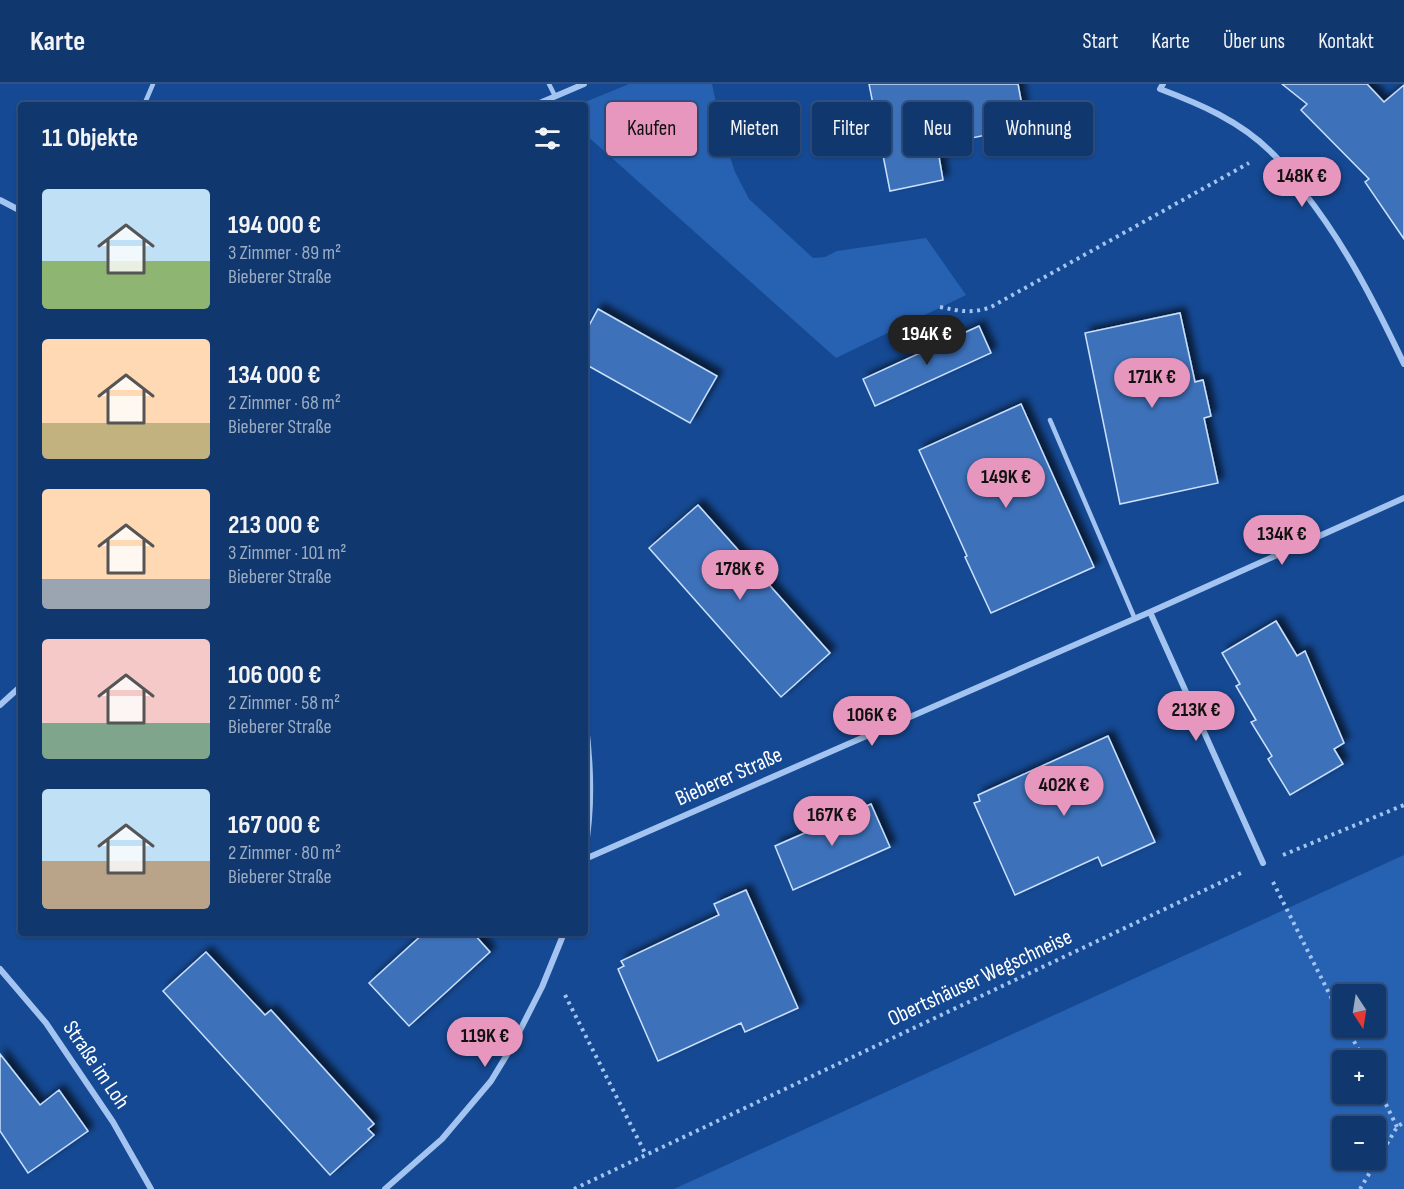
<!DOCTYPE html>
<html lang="de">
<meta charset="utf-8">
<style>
:root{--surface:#10376e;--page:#193f73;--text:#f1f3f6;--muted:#9cacc2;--line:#305181;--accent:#e797bd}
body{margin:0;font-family:"Sofia Sans Condensed",sans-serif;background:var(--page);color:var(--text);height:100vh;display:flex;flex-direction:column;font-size:22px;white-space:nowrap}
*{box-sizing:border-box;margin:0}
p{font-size:20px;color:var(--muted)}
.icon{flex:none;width:33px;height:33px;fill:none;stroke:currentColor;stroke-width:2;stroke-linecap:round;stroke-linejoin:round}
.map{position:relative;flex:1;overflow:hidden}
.sheet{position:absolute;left:18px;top:18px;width:570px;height:834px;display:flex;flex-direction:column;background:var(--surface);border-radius:6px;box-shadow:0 2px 4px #0004,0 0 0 2px var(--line)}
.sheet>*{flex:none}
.guide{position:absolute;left:606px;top:18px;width:570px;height:54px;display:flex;gap:12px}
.needle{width:39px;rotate:168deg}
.tools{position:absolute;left:1332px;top:900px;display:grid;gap:12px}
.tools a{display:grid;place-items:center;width:54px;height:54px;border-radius:6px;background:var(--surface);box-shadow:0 2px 4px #0004,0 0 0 2px var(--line);font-size:30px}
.price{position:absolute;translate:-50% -51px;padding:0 14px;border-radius:21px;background:var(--accent);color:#111;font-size:20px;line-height:39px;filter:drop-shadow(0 2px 3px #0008)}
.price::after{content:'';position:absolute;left:50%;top:36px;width:18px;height:14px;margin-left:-9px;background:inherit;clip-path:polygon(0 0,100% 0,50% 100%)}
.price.on{background:#222;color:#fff}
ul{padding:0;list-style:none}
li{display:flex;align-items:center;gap:18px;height:150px;padding:0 24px}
li span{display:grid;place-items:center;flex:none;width:168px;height:120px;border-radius:6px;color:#555}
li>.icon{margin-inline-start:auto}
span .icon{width:72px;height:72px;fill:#fffc;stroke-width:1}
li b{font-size:26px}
h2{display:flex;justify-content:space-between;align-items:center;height:72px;padding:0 24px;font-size:26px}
.chip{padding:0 21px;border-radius:6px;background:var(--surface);box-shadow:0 2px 4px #0004,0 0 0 2px var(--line);font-size:21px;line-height:54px}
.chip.on{background:var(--accent);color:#111}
header{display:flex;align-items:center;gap:36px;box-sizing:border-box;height:84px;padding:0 30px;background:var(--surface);border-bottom:2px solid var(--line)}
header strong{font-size:28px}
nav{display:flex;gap:33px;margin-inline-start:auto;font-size:21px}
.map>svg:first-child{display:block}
</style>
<header>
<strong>Karte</strong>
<nav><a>Start</a><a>Karte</a><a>Über uns</a><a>Kontakt</a></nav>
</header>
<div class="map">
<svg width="1404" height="1105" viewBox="0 0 1404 1105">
<defs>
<filter id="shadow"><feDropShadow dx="5.5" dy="-5.5" stdDeviation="3" flood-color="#0009"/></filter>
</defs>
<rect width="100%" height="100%" fill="#154993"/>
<path fill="#2762b2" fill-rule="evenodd" d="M 629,0 L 712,0 L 722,48 L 735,88 L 749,115 L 813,174 L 825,173 L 837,167 L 926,154 L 966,211 L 836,274 L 585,50 L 585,21 L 578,21 Z
M 1404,771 L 1404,1105 L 674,1105 ZM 1342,910 L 1376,910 L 1376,944 L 1342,944 ZM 1342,976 L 1376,976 L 1376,1010 L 1342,1010 ZM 1342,1042 L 1376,1042 L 1376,1076 L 1342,1076 Z"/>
<path fill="#3d72bb" stroke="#cae0fc" stroke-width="1.5" filter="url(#shadow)" d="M 869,0 L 1018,0 L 1026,43 L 937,61 L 943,96 L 890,107 Z
M 1282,0 L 1367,0 L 1384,18 L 1404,1 L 1404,155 L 1365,98 L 1369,95 L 1301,26 L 1307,20 Z
M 598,225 L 717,292 L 690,339 L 585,280 L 585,249 Z
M 1180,229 L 1195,298 L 1203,296 L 1211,332 L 1204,334 L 1218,399 L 1120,420 L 1085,249 Z
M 979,242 L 991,269 L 875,322 L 863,295 Z
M 1021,320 L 1094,483 L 991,529 L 965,473 L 967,472 L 919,366 Z
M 698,421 L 830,569 L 781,613 L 649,464 Z
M 1276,537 L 1297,572 L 1305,567 L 1344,659 L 1334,665 L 1343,680 L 1290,711 L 1268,675 L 1272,672 L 1251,638 L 1256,636 L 1236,602 L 1240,600 L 1222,569 Z
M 1108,652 L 1155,758 L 1102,782 L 1098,773 L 1015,811 L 974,719 L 980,717 L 978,711 Z
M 871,720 L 890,763 L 793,806 L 775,762 Z
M 746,806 L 798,924 L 745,948 L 741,939 L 658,977 L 618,885 L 624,882 L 621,877 L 719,831 L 714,820 Z
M 424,849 L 473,849 L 490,868 L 409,942 L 369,899 Z
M 206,868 L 265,931 L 271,926 L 374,1040 L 368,1045 L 374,1051 L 330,1091 L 163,907 Z
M 0,970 L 40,1021 L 59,1006 L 88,1047 L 28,1089 L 0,1047 Z"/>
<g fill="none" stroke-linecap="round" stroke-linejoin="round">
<path stroke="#a3c4f1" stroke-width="4" stroke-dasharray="3 4.5" stroke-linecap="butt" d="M 940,223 C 959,227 972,230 991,223 L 1249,79
M 1283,771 L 1404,721
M 1273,798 L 1342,935
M 565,911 L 646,1071
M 1347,944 L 1364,976
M 1376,1000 L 1397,1043
M 574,1105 L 1243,788
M 1360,1105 L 1397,1043 L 1404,1038"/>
<path stroke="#a3c4f1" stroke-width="4.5" d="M 549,0 L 555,12
M 144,21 L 153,0
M 1050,336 L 1135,535"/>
<path stroke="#a3c4f1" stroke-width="6" d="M 1163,0 L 1160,5 C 1200,20 1240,37 1271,68 C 1283,79 1293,93 1303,107 C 1345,160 1375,219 1404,280
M 535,21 L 584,0
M 0,116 L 21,127
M 1150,528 L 1263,779
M 0,621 L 21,602
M 585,634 C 591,678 593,723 585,766
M 585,775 L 1150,528 L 1404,414
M 0,885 L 46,939 L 113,1038 L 151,1105
M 385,1105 L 442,1055 L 491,997 L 511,964 L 542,903 L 564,849"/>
</g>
<g text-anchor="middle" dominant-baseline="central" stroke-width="4.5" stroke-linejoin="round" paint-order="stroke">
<g font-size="22" fill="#fff" stroke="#154993">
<text transform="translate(729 693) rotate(-24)">Bieberer Straße</text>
<text transform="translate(980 894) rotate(-25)">Obertshäuser Wegschneise</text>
<text transform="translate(96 981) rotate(56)">Straße im Loh</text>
</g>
</g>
</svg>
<div class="tools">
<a><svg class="needle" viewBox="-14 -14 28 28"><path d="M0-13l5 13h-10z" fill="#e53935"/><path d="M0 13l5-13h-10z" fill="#9cacc2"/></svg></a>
<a>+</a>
<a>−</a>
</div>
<b class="price" style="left:1302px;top:124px">148K €</b>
<b class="price on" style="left:927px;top:282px">194K €</b>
<b class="price" style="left:1152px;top:325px">171K €</b>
<b class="price" style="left:1006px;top:425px">149K €</b>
<b class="price" style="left:1282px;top:482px">134K €</b>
<b class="price" style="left:740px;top:517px">178K €</b>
<b class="price" style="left:1196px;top:658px">213K €</b>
<b class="price" style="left:872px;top:663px">106K €</b>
<b class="price" style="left:1064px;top:733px">402K €</b>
<b class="price" style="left:832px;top:763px">167K €</b>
<b class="price" style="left:485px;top:984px">119K €</b>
<div class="guide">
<a class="chip on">Kaufen</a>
<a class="chip">Mieten</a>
<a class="chip">Filter</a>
<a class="chip">Neu</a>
<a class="chip">Wohnung</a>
</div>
<section class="sheet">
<h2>11 Objekte<svg class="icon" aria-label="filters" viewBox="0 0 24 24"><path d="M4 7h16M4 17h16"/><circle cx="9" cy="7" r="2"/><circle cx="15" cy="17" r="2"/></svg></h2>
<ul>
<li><span style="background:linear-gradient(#bfe0f5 60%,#8fb573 0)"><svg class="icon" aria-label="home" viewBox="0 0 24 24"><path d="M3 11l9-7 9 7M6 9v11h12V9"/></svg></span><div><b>194 000 €</b><p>3 Zimmer · 89 m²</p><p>Bieberer Straße</p></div></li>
<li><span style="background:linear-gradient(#ffd9b3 70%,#c2b280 0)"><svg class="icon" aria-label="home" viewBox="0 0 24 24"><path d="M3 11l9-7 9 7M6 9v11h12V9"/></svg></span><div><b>134 000 €</b><p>2 Zimmer · 68 m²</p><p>Bieberer Straße</p></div></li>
<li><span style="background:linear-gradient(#ffd9b3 75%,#9aa5b1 0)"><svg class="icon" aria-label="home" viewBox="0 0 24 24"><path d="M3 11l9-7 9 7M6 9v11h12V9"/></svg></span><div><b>213 000 €</b><p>3 Zimmer · 101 m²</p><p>Bieberer Straße</p></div></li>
<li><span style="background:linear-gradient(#f6c9c9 70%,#7fa58c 0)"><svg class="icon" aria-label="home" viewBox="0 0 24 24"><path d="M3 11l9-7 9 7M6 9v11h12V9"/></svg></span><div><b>106 000 €</b><p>2 Zimmer · 58 m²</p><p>Bieberer Straße</p></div></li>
<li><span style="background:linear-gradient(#bfe0f5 60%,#b9a48a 0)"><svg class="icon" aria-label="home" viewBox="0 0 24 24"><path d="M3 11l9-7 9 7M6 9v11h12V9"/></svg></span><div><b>167 000 €</b><p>2 Zimmer · 80 m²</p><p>Bieberer Straße</p></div></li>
</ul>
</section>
</div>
